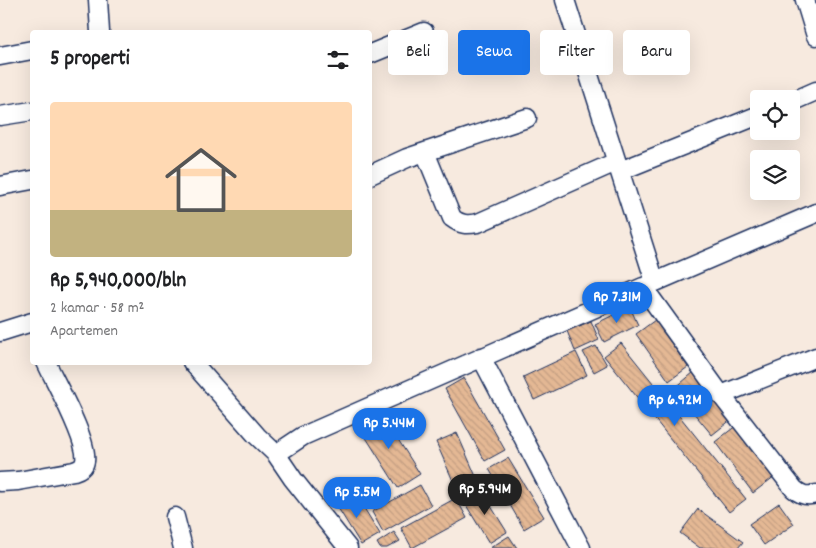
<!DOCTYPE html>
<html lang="id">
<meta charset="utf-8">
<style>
:root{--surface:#fff;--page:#f2f2f2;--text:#202124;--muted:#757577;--accent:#1a73e8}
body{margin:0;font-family:Dekko,sans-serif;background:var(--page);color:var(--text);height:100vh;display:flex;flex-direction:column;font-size:19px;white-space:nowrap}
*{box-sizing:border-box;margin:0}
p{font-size:16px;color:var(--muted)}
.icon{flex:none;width:28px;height:28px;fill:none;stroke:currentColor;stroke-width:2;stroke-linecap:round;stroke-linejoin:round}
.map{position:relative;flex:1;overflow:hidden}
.sheet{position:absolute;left:30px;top:30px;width:342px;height:335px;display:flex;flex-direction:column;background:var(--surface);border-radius:5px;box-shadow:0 5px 20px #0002}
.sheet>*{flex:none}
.top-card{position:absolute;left:388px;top:30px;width:352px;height:45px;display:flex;gap:10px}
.buttons{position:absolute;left:750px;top:90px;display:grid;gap:10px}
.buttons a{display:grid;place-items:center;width:50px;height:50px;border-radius:5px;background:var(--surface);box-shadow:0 5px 20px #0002;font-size:25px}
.price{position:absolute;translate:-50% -42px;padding:0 11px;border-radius:18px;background:var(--accent);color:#fff;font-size:16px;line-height:32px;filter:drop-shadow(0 1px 2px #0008)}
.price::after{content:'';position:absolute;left:50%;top:30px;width:15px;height:11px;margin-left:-8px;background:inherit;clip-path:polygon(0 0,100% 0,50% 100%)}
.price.current{background:#222;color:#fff}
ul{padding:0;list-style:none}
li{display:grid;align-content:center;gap:10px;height:265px;padding:0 20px}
li span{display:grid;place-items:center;height:155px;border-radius:5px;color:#555}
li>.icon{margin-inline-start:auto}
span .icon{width:90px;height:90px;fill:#fffc;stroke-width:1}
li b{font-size:21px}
h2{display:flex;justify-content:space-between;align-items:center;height:60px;padding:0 20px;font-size:21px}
.tag{padding:0 18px;border-radius:5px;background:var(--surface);box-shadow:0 5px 20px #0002;font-size:18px;line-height:45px}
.tag.current{background:var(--accent);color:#fff}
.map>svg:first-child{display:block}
</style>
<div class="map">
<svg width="816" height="548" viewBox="0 0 816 548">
<defs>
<pattern id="building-back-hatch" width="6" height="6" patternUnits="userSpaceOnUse" patternTransform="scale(1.25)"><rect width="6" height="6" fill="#e4b894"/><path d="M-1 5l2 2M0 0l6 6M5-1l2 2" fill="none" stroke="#c39e82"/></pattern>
</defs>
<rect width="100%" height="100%" fill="#f7eadf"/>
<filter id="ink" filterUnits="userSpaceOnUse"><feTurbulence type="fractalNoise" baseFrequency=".02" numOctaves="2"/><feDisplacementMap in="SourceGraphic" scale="10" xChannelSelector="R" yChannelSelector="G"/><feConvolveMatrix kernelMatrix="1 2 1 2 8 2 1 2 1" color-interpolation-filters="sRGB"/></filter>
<g filter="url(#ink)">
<path fill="url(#building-back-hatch)" stroke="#1b2f5e" d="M 630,307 L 638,325 L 604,342 L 595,324 Z
M 655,320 L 688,367 L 669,381 L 636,334 Z
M 591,321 L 599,340 L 575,351 L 567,331 Z
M 621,343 L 746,499 L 729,512 L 604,356 Z
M 596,346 L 607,365 L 594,372 L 583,352 Z
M 576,352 L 587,375 L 534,400 L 523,377 Z
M 694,372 L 732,419 L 712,435 L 674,389 Z
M 464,378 L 505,450 L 485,461 L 445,389 Z
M 380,411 L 420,474 L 398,488 L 358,425 Z
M 737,425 L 775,476 L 753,493 L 715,442 Z
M 457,433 L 478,481 L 457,490 L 436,442 Z
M 508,458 L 544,517 L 524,529 L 489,469 Z
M 420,485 L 431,505 L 383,532 L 372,512 Z
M 481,490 L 507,532 L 489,543 L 463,500 Z
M 354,492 L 380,534 L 361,545 L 335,503 Z
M 456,498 L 467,518 L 412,548 L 401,528 Z
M 779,503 L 794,524 L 764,545 L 749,524 Z
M 698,509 L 743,542 L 738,548 L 700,548 L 680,533 Z
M 394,532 L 400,541 L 387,548 L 380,548 L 377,543 Z
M 509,536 L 517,548 L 490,548 Z"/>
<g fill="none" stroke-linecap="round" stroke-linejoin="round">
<g stroke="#1b2f5e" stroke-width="21">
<path id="minor" d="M 98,0 L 100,32
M 565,0 L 655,282
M 805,0 L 816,36
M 370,54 L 424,32
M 0,56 L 32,50
M 791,102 L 816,91
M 0,116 L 32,111
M 425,152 L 452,218 C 461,225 467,225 478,223 L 616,162
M 620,171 L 759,115
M 370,175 L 407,158 L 527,118
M 0,186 L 32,180
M 646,286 L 816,213
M 0,332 L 32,322
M 481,357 L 581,548
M 192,362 L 257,436 L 276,454
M 721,395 L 816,357
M 0,482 L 18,481 L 74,471 C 80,469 84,467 85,461 C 89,442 55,382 46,362
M 175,517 L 183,548
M 348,548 L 293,479 L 276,454 L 303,436 L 643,287 L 721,395 L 794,489 C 801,495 807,497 816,494"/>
</g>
<use href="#minor" stroke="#fff" stroke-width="18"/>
</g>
</g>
</svg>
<div class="buttons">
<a><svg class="icon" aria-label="locate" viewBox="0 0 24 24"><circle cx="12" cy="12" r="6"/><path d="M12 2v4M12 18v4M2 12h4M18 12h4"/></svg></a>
<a><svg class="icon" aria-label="layers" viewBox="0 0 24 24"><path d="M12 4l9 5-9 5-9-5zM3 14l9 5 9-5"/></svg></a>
</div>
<b class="price" style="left:617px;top:324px">Rp 7.31M</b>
<b class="price" style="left:675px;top:427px">Rp 6.92M</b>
<b class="price" style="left:389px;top:450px">Rp 5.44M</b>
<b class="price current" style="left:485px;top:516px">Rp 5.94M</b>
<b class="price" style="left:357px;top:519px">Rp 5.5M</b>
<div class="top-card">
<a class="tag">Beli</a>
<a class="tag current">Sewa</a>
<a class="tag">Filter</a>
<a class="tag">Baru</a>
</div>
<section class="sheet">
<h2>5 properti<svg class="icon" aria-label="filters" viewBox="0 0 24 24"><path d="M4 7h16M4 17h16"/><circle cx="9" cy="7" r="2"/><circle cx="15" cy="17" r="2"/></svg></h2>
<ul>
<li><span style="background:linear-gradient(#ffd9b3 70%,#c2b280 0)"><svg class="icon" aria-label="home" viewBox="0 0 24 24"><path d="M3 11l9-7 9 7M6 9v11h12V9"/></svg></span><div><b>Rp 5,940,000/bln</b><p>2 kamar · 58 m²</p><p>Apartemen</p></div></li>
</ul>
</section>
</div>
